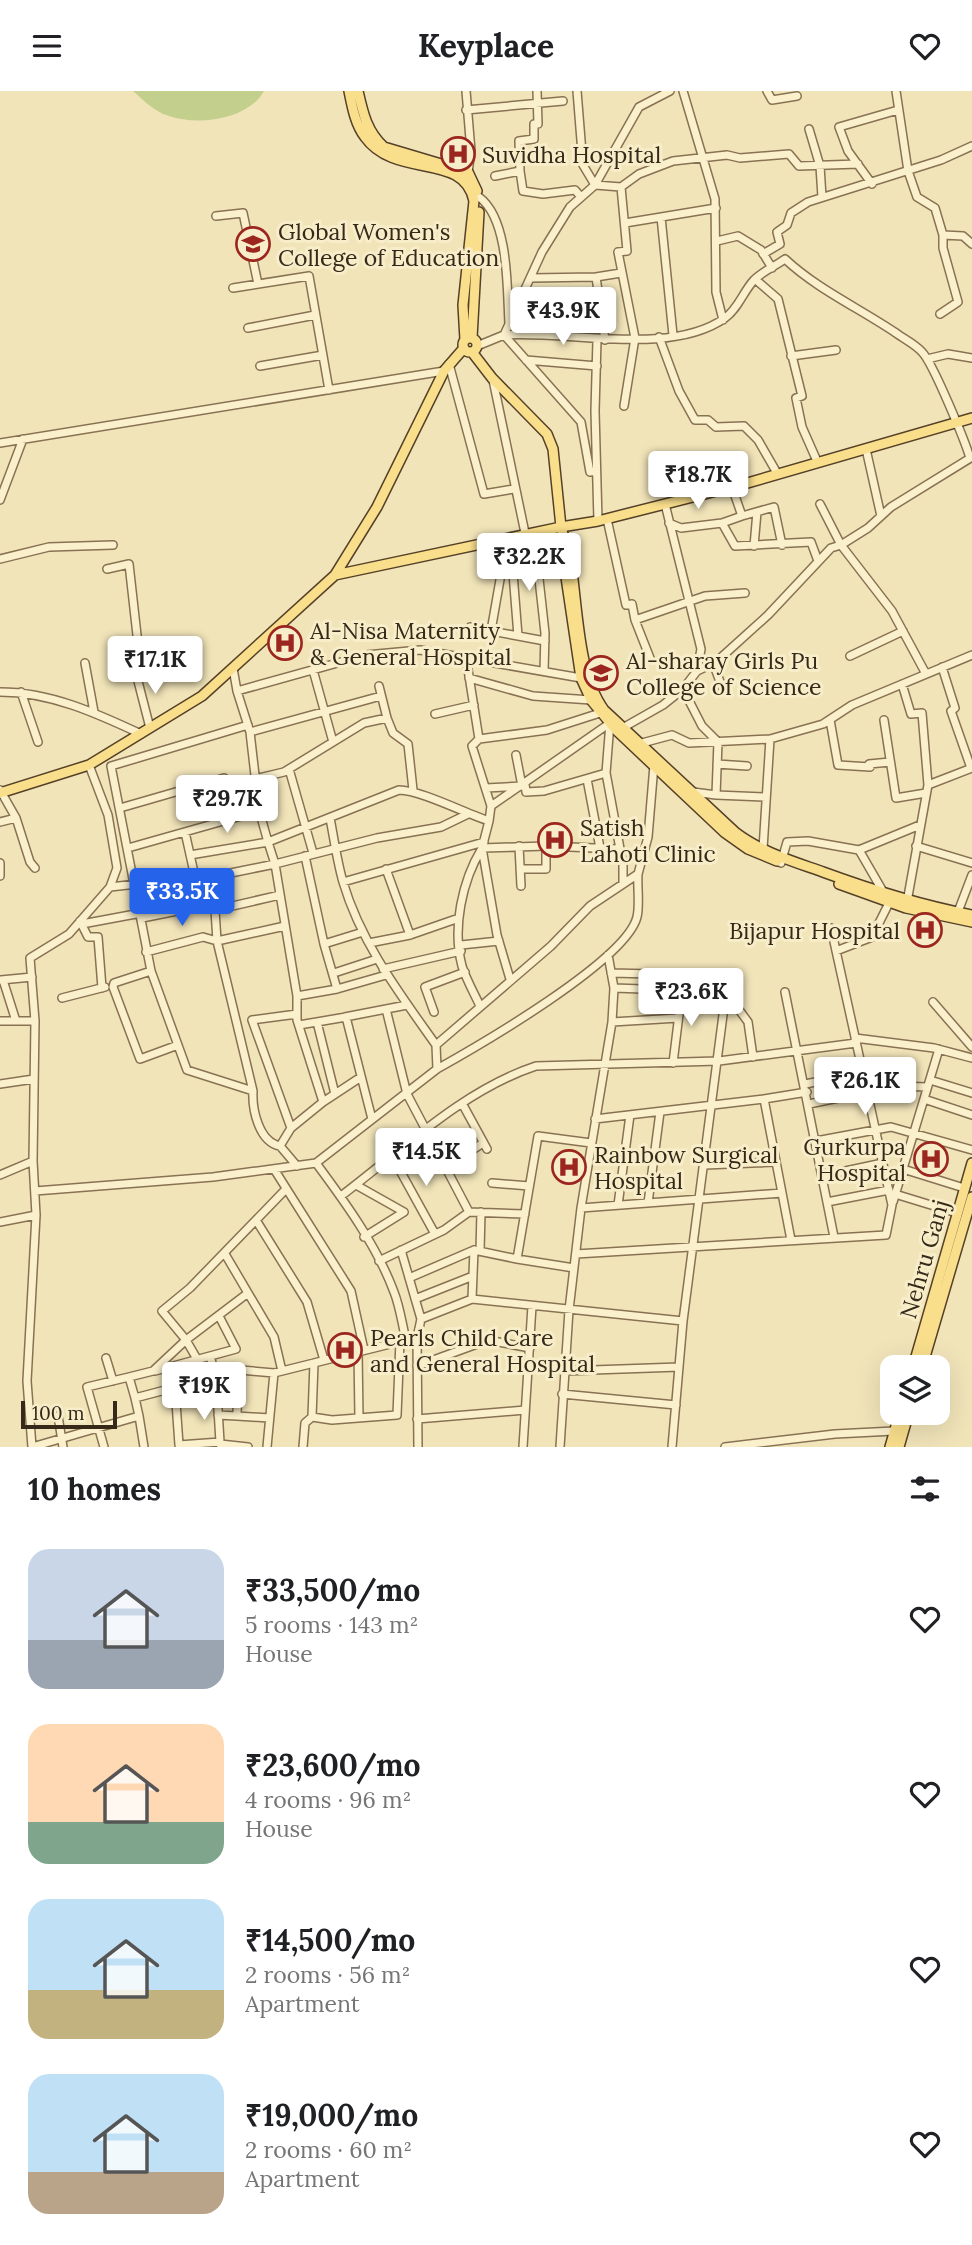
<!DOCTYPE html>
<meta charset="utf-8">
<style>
:root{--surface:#fff;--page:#f6f6f6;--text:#202124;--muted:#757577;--accent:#2563eb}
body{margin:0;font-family:Lora,serif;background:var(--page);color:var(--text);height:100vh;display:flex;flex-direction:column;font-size:26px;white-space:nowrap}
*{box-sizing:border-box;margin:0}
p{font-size:23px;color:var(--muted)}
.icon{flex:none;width:38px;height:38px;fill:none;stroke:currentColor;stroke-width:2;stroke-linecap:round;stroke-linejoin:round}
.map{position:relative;height:1356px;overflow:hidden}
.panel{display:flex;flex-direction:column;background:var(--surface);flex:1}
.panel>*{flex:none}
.buttons{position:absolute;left:880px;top:1264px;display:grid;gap:14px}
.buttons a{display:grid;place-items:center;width:70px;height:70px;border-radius:14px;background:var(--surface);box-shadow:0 7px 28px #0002;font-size:35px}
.scale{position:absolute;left:21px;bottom:18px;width:96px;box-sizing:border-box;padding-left:7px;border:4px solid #362919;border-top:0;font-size:19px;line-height:24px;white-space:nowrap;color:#362919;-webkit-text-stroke:5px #f8edc9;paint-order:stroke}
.price{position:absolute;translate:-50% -60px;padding:0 16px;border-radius:7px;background:#fff;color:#222;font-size:23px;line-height:46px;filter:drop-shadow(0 2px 4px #0008)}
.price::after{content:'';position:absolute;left:50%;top:42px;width:21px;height:16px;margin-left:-10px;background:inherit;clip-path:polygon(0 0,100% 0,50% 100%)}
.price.selected{background:var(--accent);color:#fff}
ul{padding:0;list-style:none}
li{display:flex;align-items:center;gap:21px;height:175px;padding:0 28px}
li span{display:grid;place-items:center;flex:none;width:196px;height:140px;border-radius:21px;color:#555}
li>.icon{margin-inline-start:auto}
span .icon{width:84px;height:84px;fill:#fffc;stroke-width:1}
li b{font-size:30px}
h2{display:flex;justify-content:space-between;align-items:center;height:84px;padding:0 28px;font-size:30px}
header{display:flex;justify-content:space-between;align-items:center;height:91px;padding:0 28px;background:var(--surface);font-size:32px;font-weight:700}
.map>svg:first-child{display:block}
</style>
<header><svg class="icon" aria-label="menu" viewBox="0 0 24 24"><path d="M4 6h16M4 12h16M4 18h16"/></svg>Keyplace<svg class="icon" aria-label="heart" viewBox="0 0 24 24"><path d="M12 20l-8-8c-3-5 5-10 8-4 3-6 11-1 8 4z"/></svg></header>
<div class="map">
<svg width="972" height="1356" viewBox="0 0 972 1356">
<rect width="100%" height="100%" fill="#f1e4b9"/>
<path fill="#c3cf8d" d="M 133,0 L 264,0 C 248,29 198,35 169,25 C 155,21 144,10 133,0 Z"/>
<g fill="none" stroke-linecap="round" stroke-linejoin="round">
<g stroke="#887253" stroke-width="10">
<path id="minor" d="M 466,0 L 471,60 L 468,81
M 577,0 L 583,74 L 595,94 L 621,96 L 639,83 L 673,70 L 727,64 L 740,67 L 789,63 L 799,75 L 858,73
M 683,0 L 715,108 L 716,201 L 723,229
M 767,0 L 772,9 L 797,5
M 896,0 L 908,80 L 917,106 L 935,117 L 943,144 L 963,145 L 972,153
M 466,19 L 563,10
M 809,38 L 820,75 L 822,106
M 520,80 L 519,50 L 534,48 L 534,33 L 538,33 L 537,0
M 495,85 L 520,80 L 523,100 L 543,103 L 575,99 L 581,106
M 872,93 L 848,60 L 839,36 L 898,19
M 621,96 L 627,160 L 618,161 L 635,247 L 624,315
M 479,106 C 509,128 507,197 509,232
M 216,125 L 243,122 L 258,193
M 661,126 L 673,244
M 625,132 L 716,117
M 717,150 L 738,145 L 761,159 L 772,177
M 763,163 L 780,153 L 777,141 L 787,134 L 791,122 L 808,111 L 941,69 L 972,55
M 531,187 L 596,186
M 755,188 L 778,208 L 802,305 L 796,307 L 802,336 L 817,370
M 233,197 L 309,185 L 329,299
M 940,223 L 958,211 L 943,157 L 943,144
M 248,237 L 315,224
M 504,244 C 567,239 670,266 725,227 C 738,218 743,201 754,189 C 762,181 775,175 785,168 C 817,198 859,217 896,242 C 904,248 915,253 922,261 C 933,272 965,350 970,367
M 504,244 L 581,331 L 590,381 L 596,380
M 659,246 L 679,300 L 695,329 L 708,329 L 716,336 L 744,335 L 758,349 L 777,382
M 597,249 L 595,320 L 598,430
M 605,249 L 596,186 L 621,182
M 477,255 L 504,244 L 542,161 L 570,116 L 595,94 L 639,16 L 670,0
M 791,265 L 836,259
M 927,268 L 948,263 L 972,267
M 526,269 L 597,275
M 449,273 L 484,403 L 514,398
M 260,275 L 323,264
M 493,289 L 525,442
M 0,352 L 444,280
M 866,358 L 881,425
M 732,396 L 742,425 L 722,432 L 735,455 L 811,451 L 818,470
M 0,409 L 23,348
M 665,413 L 701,558 L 697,580
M 742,425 L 774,416 L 782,454
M 607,428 L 626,514 L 632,513 L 635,529
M 669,432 L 681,437 L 722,432
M 754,455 L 757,421
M 0,468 L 49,456 L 113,454
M 505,476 L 513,482 L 518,545
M 107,478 L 129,473 L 138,553 L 129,555 L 150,637
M 470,536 L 545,550
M 491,540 L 501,483 L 505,476 L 503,447
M 850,565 L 903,540
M 466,566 L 479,648 L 472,655 L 491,715 L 610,632
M 650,567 L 635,529 L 705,505 L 745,502
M 85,572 L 94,621
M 713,572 L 722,596
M 942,576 L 955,617 L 951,620 L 971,677
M 233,577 L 237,600 L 366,564 L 420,559 L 581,587
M 313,579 L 333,651
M 544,580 L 545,542 L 537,470 L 563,466
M 926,583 L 892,520 L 841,454 L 868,437 L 891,416 L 972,366
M 469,587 L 533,605 L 591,609
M 902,593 L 911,623 L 922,622 L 928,694
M 379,595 L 387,627
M 237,600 L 250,641 L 259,719 L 268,751 L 399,699 C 420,699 465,722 489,730 L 491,715
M 0,601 C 50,601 96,622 141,643
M 21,601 L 38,651
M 435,623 L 474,614
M 830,629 L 838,674 L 870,676 L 869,673 L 890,671
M 884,629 L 896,707 L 926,702
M 248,634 L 111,675 L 151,880 L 187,979 L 253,1000
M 619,639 L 663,614 L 683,598
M 250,641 L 381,605
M 479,648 L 547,639 L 600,622
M 642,652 L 672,644 L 689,652 L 770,648 L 823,633 L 852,614 L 972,564
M 717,673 L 747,675
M 289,678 L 313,762
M 606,682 L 623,774 L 623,793
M 255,688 L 284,681 L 364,632 L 387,627 L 393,642 L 408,653 L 413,699
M 587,688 L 600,757
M 525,693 L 526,701 L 544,700 L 606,682 L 610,632
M 486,697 L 522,695 L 516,664
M 0,699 L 16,727 L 30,771 L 35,777
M 693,701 L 716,704 L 718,651 L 702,635 L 683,598 L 697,580 L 716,571 L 768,524 L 831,457 L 841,454 L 820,413
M 716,704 L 766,706
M 120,717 L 224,687
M 330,727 C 334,748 337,770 343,791 C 361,852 400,903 436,954
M 489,730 L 482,757 L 497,844 L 510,888
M 0,731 L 16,727
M 185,741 L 195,786
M 519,755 L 521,795
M 916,755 L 972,772
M 128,757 L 241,725
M 763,758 L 770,648
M 190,764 L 268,751 L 275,773 L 377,747 L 441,736 L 468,723
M 305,765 L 324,853
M 0,772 L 0,785
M 781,772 L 787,751 L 808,750 L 859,759
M 520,778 L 546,778 L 546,755
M 206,785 L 215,819 L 280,804
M 343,791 L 484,751
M 110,796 L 226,783 L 275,773 L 297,905 L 297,929 L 323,1011 L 291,1037 L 280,1055 L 297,1075
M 885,804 L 859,759 L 920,734
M 907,811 L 928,694 L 972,677
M 215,819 L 217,850 L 253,1000 C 252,1019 259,1051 280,1055
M 956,826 L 972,784
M 142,827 L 212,813
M 80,830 L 88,846 L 98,846 L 102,897
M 82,833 L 141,822
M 410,844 L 459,827
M 369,852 L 410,844 L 386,778
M 461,854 L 499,850
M 836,860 L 872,846 L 889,812
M 146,861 L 203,846 L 217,850 L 285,835
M 383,878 L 461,860
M 151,880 L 114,892 L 113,896 L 140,968 L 178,954
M 334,882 L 377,868
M 611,882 L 735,885
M 1,889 L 32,886
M 3,889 L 16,930
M 614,897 L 726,901 L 683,1230 L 672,1356
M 337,898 L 386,884
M 726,901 L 748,931 L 753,966
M 785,901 L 834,1146
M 297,905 L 337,898 L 324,853 L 363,841
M 62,907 L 105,896
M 933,911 L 972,956
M 480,915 C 474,902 466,888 462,875 C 452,837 462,790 482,757 L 546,755 L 618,758
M 386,918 L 407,1003 L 469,1121
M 434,921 L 425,896 L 465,881
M 345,926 L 407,914
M 0,930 L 35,930
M 317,931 L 335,1003
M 612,931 L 678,927
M 299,934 L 346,926 L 372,1028
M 855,947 L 934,957 L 972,967
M 673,972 L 682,899
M 437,978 C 478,955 626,870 637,826 C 640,813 637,796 638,783
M 930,989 L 972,1002
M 0,993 L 34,988
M 805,993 L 863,982
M 865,994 L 927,996
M 764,1008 L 807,1001
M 924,1008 L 972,1024
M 323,1011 L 361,986
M 809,1013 L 867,1001
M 463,1014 L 487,1058
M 595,1028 L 764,1008 L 791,1149
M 291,1037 L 252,929 L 297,923
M 816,1050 L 891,1036 L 972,1059
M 392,1065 L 435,1143
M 316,1072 C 345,1111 377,1155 394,1201 C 400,1216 402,1233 406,1249 L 417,1247
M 705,1074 L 776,1071
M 446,1076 L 483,1052
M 274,1078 L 351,1200 L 364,1259
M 903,1078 L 964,1097
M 0,1084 L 33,1070
M 822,1085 L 883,1072
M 492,1092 L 529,1095
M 356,1094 L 404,1121 L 364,1146
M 286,1098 L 256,1129 L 307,1211 L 324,1269
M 35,1100 L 213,1086 L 316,1072 L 437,978 L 436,954 L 551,855 L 590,815 L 638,783 L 648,746 L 654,674
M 895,1103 L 957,1122
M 341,1105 C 402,1059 463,999 536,975 L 719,970 L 856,952
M 827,1111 L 889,1099
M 893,1111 L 939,958
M 648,1112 L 660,1021
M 618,1114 L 630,1024
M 581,1117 L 782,1102
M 0,1131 L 36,1124
M 401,1159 L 421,1228 L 417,1247 L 418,1356
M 480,1160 L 481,1121
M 225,1163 L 274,1246 L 282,1280
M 576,1163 L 886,1144 L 892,1114 L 831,837
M 379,1170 L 444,1139 L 469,1121 L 525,1123
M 574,1177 L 517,1168 L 538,1045 L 591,1052
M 409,1187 L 474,1159
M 415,1208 L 473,1185
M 472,1208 L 474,1159 L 517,1168
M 421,1228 L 472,1208 L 683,1230
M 358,1260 L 359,1327
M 106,1267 L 113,1290
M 197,1268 L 186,1249 L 248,1202
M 314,1272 L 312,1326 L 332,1329 L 397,1324 L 400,1250
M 417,1275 L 488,1249 L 530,1257
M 155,1280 L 236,1258 L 219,1225
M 564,1280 L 679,1276
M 175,1297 L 179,1354 L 220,1351 L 216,1286 L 210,1265
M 562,1303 L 676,1314
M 135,1307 L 129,1286 L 153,1280 L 186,1249 L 162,1220 L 190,1197 L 256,1129
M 218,1324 L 237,1325 L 238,1280
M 58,1325 L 63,1356
M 139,1325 L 144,1356
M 237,1325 L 269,1327
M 417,1328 L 525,1319
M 220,1353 L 248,1356
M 32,1356 L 27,1290 L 36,1124 L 33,1070 L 35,930 L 30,867 L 69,843 L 110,796 L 117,777 L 108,724 L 89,674
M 32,1356 L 139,1325 L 135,1307 L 241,1279 L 274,1282 L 406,1249
M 104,1356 L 87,1296 L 129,1286
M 267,1356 L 274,1282
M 303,1356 L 305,1332 L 312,1326
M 523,1356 L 532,1215
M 560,1356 L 569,1219 L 581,1117 L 612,931 L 614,897 L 608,864
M 725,1356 L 835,1343 L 894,1340"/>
</g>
<g stroke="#554028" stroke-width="12">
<path id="major" d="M 349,0 C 352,15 355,33 365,46 C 396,89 464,60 474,110 L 463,214 L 465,249
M 358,0 C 363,22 367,41 384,56 L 468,81 L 477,100
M 472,247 L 479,121
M463 254a7 7 0 1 1 14 0a7 7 0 1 1-14 0Z
M 472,261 L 492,287 L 547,343 L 553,358 L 561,436 L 598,430 L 744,393 L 972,327
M 563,449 L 563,466 L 581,587 L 591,609 L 617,640 L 724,741 L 748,758 L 777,770
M 335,484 L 561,436 C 563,445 567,453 569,461 C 578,508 576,581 604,619 L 735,741 C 761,761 792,770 823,781 C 872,799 920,814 972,824
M 0,702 L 89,674 L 202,605 L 335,484 L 377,416 L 444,280 L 464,257
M 839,793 L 906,817 L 972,831
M 913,1276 L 972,1072
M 922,1276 L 972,1106
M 890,1356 L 900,1321
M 899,1356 L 909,1321"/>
</g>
<use href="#minor" stroke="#fbf0cc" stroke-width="7"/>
<use href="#major" stroke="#f9de8c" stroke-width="9"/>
</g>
<defs>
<g id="hospital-ring" transform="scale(1.75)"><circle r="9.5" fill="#f8edc9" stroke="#9b261f" stroke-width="1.5"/><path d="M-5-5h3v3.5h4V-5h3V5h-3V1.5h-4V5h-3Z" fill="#9b261f"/></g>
<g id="university-ring" transform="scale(1.75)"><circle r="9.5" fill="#f8edc9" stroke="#9b261f" stroke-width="1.5"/><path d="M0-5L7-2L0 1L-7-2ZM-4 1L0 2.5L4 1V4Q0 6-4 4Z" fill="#9b261f"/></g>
</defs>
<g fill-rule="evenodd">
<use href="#hospital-ring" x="458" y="63"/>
<use href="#university-ring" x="253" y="153"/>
<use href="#hospital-ring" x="285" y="552"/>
<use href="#university-ring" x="601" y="582"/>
<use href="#hospital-ring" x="555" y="749"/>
<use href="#hospital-ring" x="925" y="839"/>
<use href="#hospital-ring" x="931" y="1068"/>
<use href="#hospital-ring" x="569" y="1076"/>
<use href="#hospital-ring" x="345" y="1259"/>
</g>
<g text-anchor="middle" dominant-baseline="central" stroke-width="6" stroke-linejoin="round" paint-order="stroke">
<g font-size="23" fill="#362919" stroke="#f8edc9" text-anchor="start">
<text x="482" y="63">Suvidha Hospital</text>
<text x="278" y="140">Global Women's<tspan x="278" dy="26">College of Education</tspan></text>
<text x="310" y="539">Al-Nisa Maternity<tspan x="310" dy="26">&amp; General Hospital</tspan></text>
<text x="626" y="569">Al-sharay Girls Pu<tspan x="626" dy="26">College of Science</tspan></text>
<text x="580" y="736">Satish<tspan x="580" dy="26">Lahoti Clinic</tspan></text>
<text x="900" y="839" text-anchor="end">Bijapur Hospital</text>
<text x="906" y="1055" text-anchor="end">Gurkurpa<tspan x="906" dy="26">Hospital</tspan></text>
<text x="594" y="1063">Rainbow Surgical<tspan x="594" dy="26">Hospital</tspan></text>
<text x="370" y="1246">Pearls Child Care<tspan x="370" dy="26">and General Hospital</tspan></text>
</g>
<g font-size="23" fill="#362919" stroke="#f8edc9">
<text transform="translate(924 1168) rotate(-74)">Nehru Ganj</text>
</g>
</g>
</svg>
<div class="buttons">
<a><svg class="icon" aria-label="layers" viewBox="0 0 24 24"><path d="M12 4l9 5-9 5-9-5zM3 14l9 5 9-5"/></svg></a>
</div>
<div class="scale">100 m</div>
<b class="price" style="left:563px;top:256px">₹43.9K</b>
<b class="price" style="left:698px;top:420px">₹18.7K</b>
<b class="price" style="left:529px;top:502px">₹32.2K</b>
<b class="price" style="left:155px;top:605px">₹17.1K</b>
<b class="price" style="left:227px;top:744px">₹29.7K</b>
<b class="price selected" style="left:182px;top:837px">₹33.5K</b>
<b class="price" style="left:691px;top:937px">₹23.6K</b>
<b class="price" style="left:865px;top:1026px">₹26.1K</b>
<b class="price" style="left:426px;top:1097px">₹14.5K</b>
<b class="price" style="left:204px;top:1331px">₹19K</b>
</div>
<section class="panel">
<h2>10 homes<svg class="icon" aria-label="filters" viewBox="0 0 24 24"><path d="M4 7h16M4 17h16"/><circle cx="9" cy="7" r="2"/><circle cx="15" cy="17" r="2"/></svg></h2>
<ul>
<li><span style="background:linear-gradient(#c9d6e8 65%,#9aa5b1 0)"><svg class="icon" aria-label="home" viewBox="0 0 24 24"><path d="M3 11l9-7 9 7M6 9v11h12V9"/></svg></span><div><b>₹33,500/mo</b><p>5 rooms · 143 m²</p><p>House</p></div><svg class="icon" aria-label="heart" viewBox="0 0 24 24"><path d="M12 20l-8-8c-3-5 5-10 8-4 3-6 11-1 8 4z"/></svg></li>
<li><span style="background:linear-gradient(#ffd9b3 70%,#7fa58c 0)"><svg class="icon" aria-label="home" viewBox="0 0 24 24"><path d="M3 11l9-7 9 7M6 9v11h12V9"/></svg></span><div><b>₹23,600/mo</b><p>4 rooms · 96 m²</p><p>House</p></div><svg class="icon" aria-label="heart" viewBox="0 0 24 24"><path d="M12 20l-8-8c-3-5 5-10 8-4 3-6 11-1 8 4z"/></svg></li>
<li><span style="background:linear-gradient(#bfe0f5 65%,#c2b280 0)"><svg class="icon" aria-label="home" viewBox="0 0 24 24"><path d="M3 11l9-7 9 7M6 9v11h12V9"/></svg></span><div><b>₹14,500/mo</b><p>2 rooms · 56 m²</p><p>Apartment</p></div><svg class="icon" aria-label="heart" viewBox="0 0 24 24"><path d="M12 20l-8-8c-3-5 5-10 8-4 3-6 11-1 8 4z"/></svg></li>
<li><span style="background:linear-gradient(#bfe0f5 70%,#b9a48a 0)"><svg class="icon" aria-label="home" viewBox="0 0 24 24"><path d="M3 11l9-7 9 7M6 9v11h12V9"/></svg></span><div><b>₹19,000/mo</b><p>2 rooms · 60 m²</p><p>Apartment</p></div><svg class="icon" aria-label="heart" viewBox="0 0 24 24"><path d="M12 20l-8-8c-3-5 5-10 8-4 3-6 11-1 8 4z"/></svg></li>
</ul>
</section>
